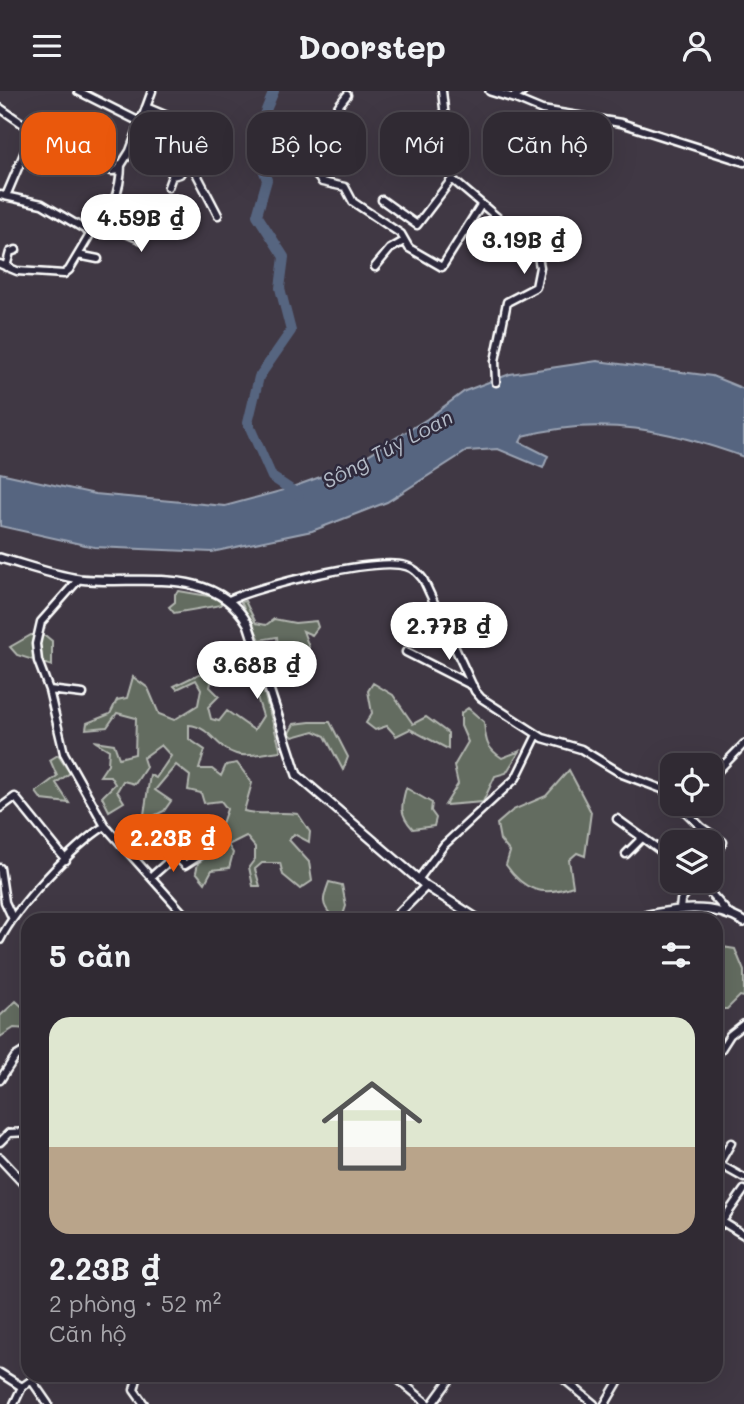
<!DOCTYPE html>
<html lang="vi">
<meta charset="utf-8">
<style>
:root{--surface:#302a33;--page:#3c363f;--text:#f1f3f6;--muted:#a8a7ac;--line:#4b464e;--accent:#ea580c}
body{margin:0;font-family:Mali,sans-serif;background:var(--page);color:var(--text);height:100vh;display:flex;flex-direction:column;font-size:26px;white-space:nowrap}
*{box-sizing:border-box;margin:0}
p{font-size:23px;color:var(--muted)}
.icon{flex:none;width:38px;height:38px;fill:none;stroke:currentColor;stroke-width:2;stroke-linecap:round;stroke-linejoin:round}
.map{position:relative;flex:1;overflow:hidden}
.drawer{position:absolute;left:21px;top:822px;width:702px;height:469px;display:flex;flex-direction:column;background:var(--surface);border-radius:21px;box-shadow:0 7px 28px #0002,0 0 0 2px var(--line)}
.drawer>*{flex:none}
.guide{position:absolute;left:21px;top:21px;width:704px;height:63px;display:flex;gap:14px}
.controls{position:absolute;left:660px;top:662px;display:grid;gap:14px}
.controls a{display:grid;place-items:center;width:63px;height:63px;border-radius:14px;background:var(--surface);box-shadow:0 7px 28px #0002,0 0 0 2px var(--line);font-size:35px}
.price{position:absolute;translate:-50% -60px;padding:0 16px;border-radius:24px;background:#fff;color:#222;font-size:23px;line-height:46px;filter:drop-shadow(0 2px 4px #0008)}
.price::after{content:'';position:absolute;left:50%;top:42px;width:21px;height:16px;margin-left:-10px;background:inherit;clip-path:polygon(0 0,100% 0,50% 100%)}
.price.on{background:var(--accent);color:#fff}
ul{padding:0;list-style:none}
li{display:grid;align-content:center;gap:14px;height:371px;padding:0 28px}
li span{display:grid;place-items:center;height:217px;border-radius:21px;color:#555}
li>.icon{margin-inline-start:auto}
span .icon{width:126px;height:126px;fill:#fffc;stroke-width:1}
li b{font-size:30px}
h2{display:flex;justify-content:space-between;align-items:center;height:84px;padding:0 28px;font-size:30px}
.tag{padding:0 24px;border-radius:21px;background:var(--surface);box-shadow:0 7px 28px #0002,0 0 0 2px var(--line);font-size:24px;line-height:63px}
.tag.on{background:var(--accent);color:#fff}
header{display:flex;justify-content:space-between;align-items:center;height:91px;padding:0 28px;background:var(--surface);font-size:32px;font-weight:700}
.map>svg:first-child{display:block}
</style>
<header><svg class="icon" aria-label="menu" viewBox="0 0 24 24"><path d="M4 6h16M4 12h16M4 18h16"/></svg>Doorstep<svg class="icon" aria-label="person" viewBox="0 0 24 24"><circle cx="12" cy="8" r="4"/><path d="M4 21q1-7 8-7t8 7"/></svg></header>
<div class="map">
<svg width="744" height="1313" viewBox="0 0 744 1313">
<rect width="100%" height="100%" fill="#403844"/>
<filter id="ink" filterUnits="userSpaceOnUse"><feTurbulence type="fractalNoise" baseFrequency=".0143" numOctaves="2"/><feDisplacementMap in="SourceGraphic" scale="14" xChannelSelector="R" yChannelSelector="G"/><feConvolveMatrix kernelMatrix="1 2 1 2 8 2 1 2 1" color-interpolation-filters="sRGB"/></filter>
<g filter="url(#ink)">
<path fill="#646c60" stroke="#b2b6b0" stroke-width="2" d="M 179,500 L 220,507 L 221,514 L 174,522 L 169,516 L 175,511 L 175,503 Z
M 245,510 L 256,532 L 266,534 L 274,528 L 295,532 L 316,530 L 318,536 L 312,544 L 303,540 L 309,556 L 305,566 L 278,555 L 277,546 L 260,549 L 241,511 Z
M 31,544 L 46,545 L 52,550 L 52,575 L 17,564 L 10,556 Z
M 251,557 L 281,660 C 269,661 248,667 236,663 C 216,657 211,636 189,634 L 189,648 L 205,659 L 199,678 L 212,678 L 221,685 L 226,674 L 237,672 L 252,692 L 244,720 C 265,725 278,720 298,723 L 310,741 L 309,751 L 294,743 L 289,749 L 309,771 L 312,790 L 300,798 L 283,784 L 280,772 L 262,772 L 255,778 L 260,795 L 253,795 L 249,776 L 255,768 L 255,756 L 246,745 L 228,754 L 233,762 L 229,777 L 212,779 L 205,792 L 196,781 L 198,772 L 223,754 L 218,744 L 227,718 L 221,710 L 204,712 L 201,702 L 188,699 L 190,685 L 176,674 L 155,699 L 171,710 L 164,720 L 143,730 L 150,684 L 156,687 L 171,665 L 161,654 L 143,667 L 146,676 L 135,693 L 123,690 L 117,700 L 124,711 L 109,720 L 102,706 L 115,693 L 110,685 L 100,685 L 108,673 L 109,659 L 94,650 L 114,653 L 119,667 L 135,663 L 136,627 L 117,622 L 107,636 L 86,638 L 87,632 L 110,623 L 117,609 L 127,607 L 133,586 L 148,597 L 159,623 L 174,629 L 198,614 L 201,598 L 196,589 L 177,598 L 174,595 L 226,570 L 213,583 L 210,596 L 219,605 L 208,616 L 211,628 L 219,630 L 227,620 L 254,639 L 263,625 L 243,562 Z
M 373,592 L 393,604 L 413,633 L 426,626 L 448,642 L 448,658 L 410,638 L 396,645 L 387,635 L 375,639 L 366,632 L 372,622 L 368,600 Z
M 468,617 L 484,631 C 486,649 485,656 502,667 L 520,660 L 506,682 L 495,685 L 483,711 L 445,714 L 458,693 L 454,675 L 468,651 L 461,635 L 461,622 Z
M 310,631 L 330,631 L 348,666 L 343,679 L 325,645 L 314,640 L 293,646 L 289,642 L 294,633 Z
M 58,664 L 70,682 L 56,692 L 69,712 L 42,709 L 36,701 L 57,685 L 50,669 Z
M 569,679 L 591,721 L 585,765 L 577,762 L 569,769 L 573,795 C 543,806 524,800 506,774 L 510,761 L 500,749 L 497,733 L 513,719 L 546,705 Z
M 406,697 L 432,712 L 431,720 L 436,727 L 434,735 L 413,738 C 399,723 401,715 406,697 Z
M 329,791 L 342,794 L 346,815 L 343,824 L 333,826 C 320,813 323,807 329,791 Z
M 716,855 L 735,858 L 744,880 L 744,906 L 740,905 L 727,918 L 716,918 Z
M 16,910 L 28,921 L 28,938 L 14,937 L 0,946 L 0,925 Z"/>
<path fill="#576580" stroke="#9aa3b3" stroke-width="2" d="M 597,270 L 712,285 L 744,298 L 744,366 C 669,339 602,324 523,345 L 520,351 L 548,365 L 543,377 L 498,358 L 467,360 L 387,411 L 312,440 L 212,461 L 94,456 L 0,435 L 0,382 L 95,403 L 225,415 L 284,399 L 348,376 L 427,328 L 465,300 L 510,283 Z"/>
<g fill="none" stroke-linecap="round" stroke-linejoin="round">
<path stroke="#576580" stroke-width="10" d="M 274,0 L 259,36 L 259,67 L 267,89 L 257,124 L 284,166 L 280,197 L 291,240 L 259,286 L 248,332 L 272,386 L 299,404"/>
<g stroke="#fff" stroke-width="11">
<path id="minor" d="M 78,0 L 180,51 L 218,124
M 347,4 C 326,28 319,53 317,85 L 322,91 L 345,96 L 353,111 L 401,143 L 409,157 L 442,176 L 481,114
M 513,7 L 542,19 L 621,32 L 744,71
M 146,16 L 208,42
M 0,17 L 26,35 L 32,44 L 6,105
M 389,31 L 412,36 L 447,33
M 75,77 L 83,65 L 112,80 L 118,79 L 130,60 L 152,0
M 452,88 L 537,160 L 540,176 L 536,196 L 507,211 L 495,270 L 496,291
M 168,96 L 172,85 L 180,83 L 189,65
M 0,104 L 42,113 L 91,142 C 111,125 121,99 121,73
M 382,109 L 417,134 L 452,88 L 442,0
M 102,132 L 142,149 L 157,119
M 78,164 L 98,168
M 0,173 L 17,180 L 64,183 L 69,179 L 91,142
M 6,176 L 10,161 L 16,159
M 375,176 L 390,158 L 404,150
M 79,488 L 41,531 L 36,553 L 38,570 L 49,599 L 64,662 L 105,735 L 190,830
M 229,509 C 259,495 375,466 406,475 C 414,477 418,482 423,488 L 475,600 L 481,607 L 543,647 L 581,658 L 622,683 L 662,698 L 672,706
M 406,561 L 473,595
M 49,599 L 83,603
M 710,688 L 744,653
M 710,705 L 716,710
M 677,712 L 701,736 L 723,751 L 710,771
M 0,717 L 15,706 L 66,769
M 617,728 L 672,768
M 626,763 L 642,747
M 134,767 L 158,748 L 185,774 L 202,763
M 0,777 L 5,811 L 12,826
M 151,786 L 176,764
M 418,789 L 444,754 L 516,687 L 537,644
M 699,789 L 730,824
M 680,819 L 681,809 L 696,789
M 0,849 C 16,816 74,754 105,735
M 716,966 L 730,944 L 744,933
M 0,989 L 15,966 L 28,958
M 0,1051 L 9,1042 L 28,1041
M 731,1052 L 719,1073 L 744,1087
M 716,1127 L 744,1144
M 716,1139 L 744,1099
M 0,1282 L 22,1296
M 138,1284 L 134,1299 L 144,1313
M 393,1284 L 428,1313
M 559,1284 L 594,1313
M 32,1290 L 48,1313
M 14,1313 L 22,1296 L 39,1284
M 432,1313 L 453,1284
M 605,1313 L 622,1284"/>
</g>
<g stroke="#fff" stroke-width="12">
<path id="tertiary" d="M 490,0 L 513,7 L 523,0
M 0,467 C 25,474 53,484 79,488 C 136,495 213,472 248,533 L 297,684 L 426,795 L 481,830
M 391,830 L 426,795
M 619,830 C 662,822 704,807 744,831
M 0,1067 L 28,1097"/>
</g>
<use href="#minor" stroke="#2f2a3d" stroke-width="6"/>
<use href="#tertiary" stroke="#2f2a3d" stroke-width="7"/>
</g>
</g>
<g text-anchor="middle" dominant-baseline="central" stroke-width="5" stroke-linejoin="round" paint-order="stroke">
<g font-size="21" font-style="italic" fill="#b3bac6" stroke="#2f2a3d">
<text transform="translate(387 357) rotate(-28)">Sông Túy Loan</text>
</g>
</g>
</svg>
<div class="controls">
<a><svg class="icon" aria-label="locate" viewBox="0 0 24 24"><circle cx="12" cy="12" r="6"/><path d="M12 2v4M12 18v4M2 12h4M18 12h4"/></svg></a>
<a><svg class="icon" aria-label="layers" viewBox="0 0 24 24"><path d="M12 4l9 5-9 5-9-5zM3 14l9 5 9-5"/></svg></a>
</div>
<b class="price" style="left:141px;top:163px">4.59B ₫</b>
<b class="price" style="left:524px;top:185px">3.19B ₫</b>
<b class="price" style="left:449px;top:571px">2.77B ₫</b>
<b class="price" style="left:257px;top:610px">3.68B ₫</b>
<b class="price on" style="left:173px;top:783px">2.23B ₫</b>
<div class="guide">
<a class="tag on">Mua</a>
<a class="tag">Thuê</a>
<a class="tag">Bộ lọc</a>
<a class="tag">Mới</a>
<a class="tag">Căn hộ</a>
</div>
<section class="drawer">
<h2>5 căn<svg class="icon" aria-label="filters" viewBox="0 0 24 24"><path d="M4 7h16M4 17h16"/><circle cx="9" cy="7" r="2"/><circle cx="15" cy="17" r="2"/></svg></h2>
<ul>
<li><span style="background:linear-gradient(#dfe7d0 60%,#b9a48a 0)"><svg class="icon" aria-label="home" viewBox="0 0 24 24"><path d="M3 11l9-7 9 7M6 9v11h12V9"/></svg></span><div><b>2.23B ₫</b><p>2 phòng · 52 m²</p><p>Căn hộ</p></div></li>
</ul>
</section>
</div>
